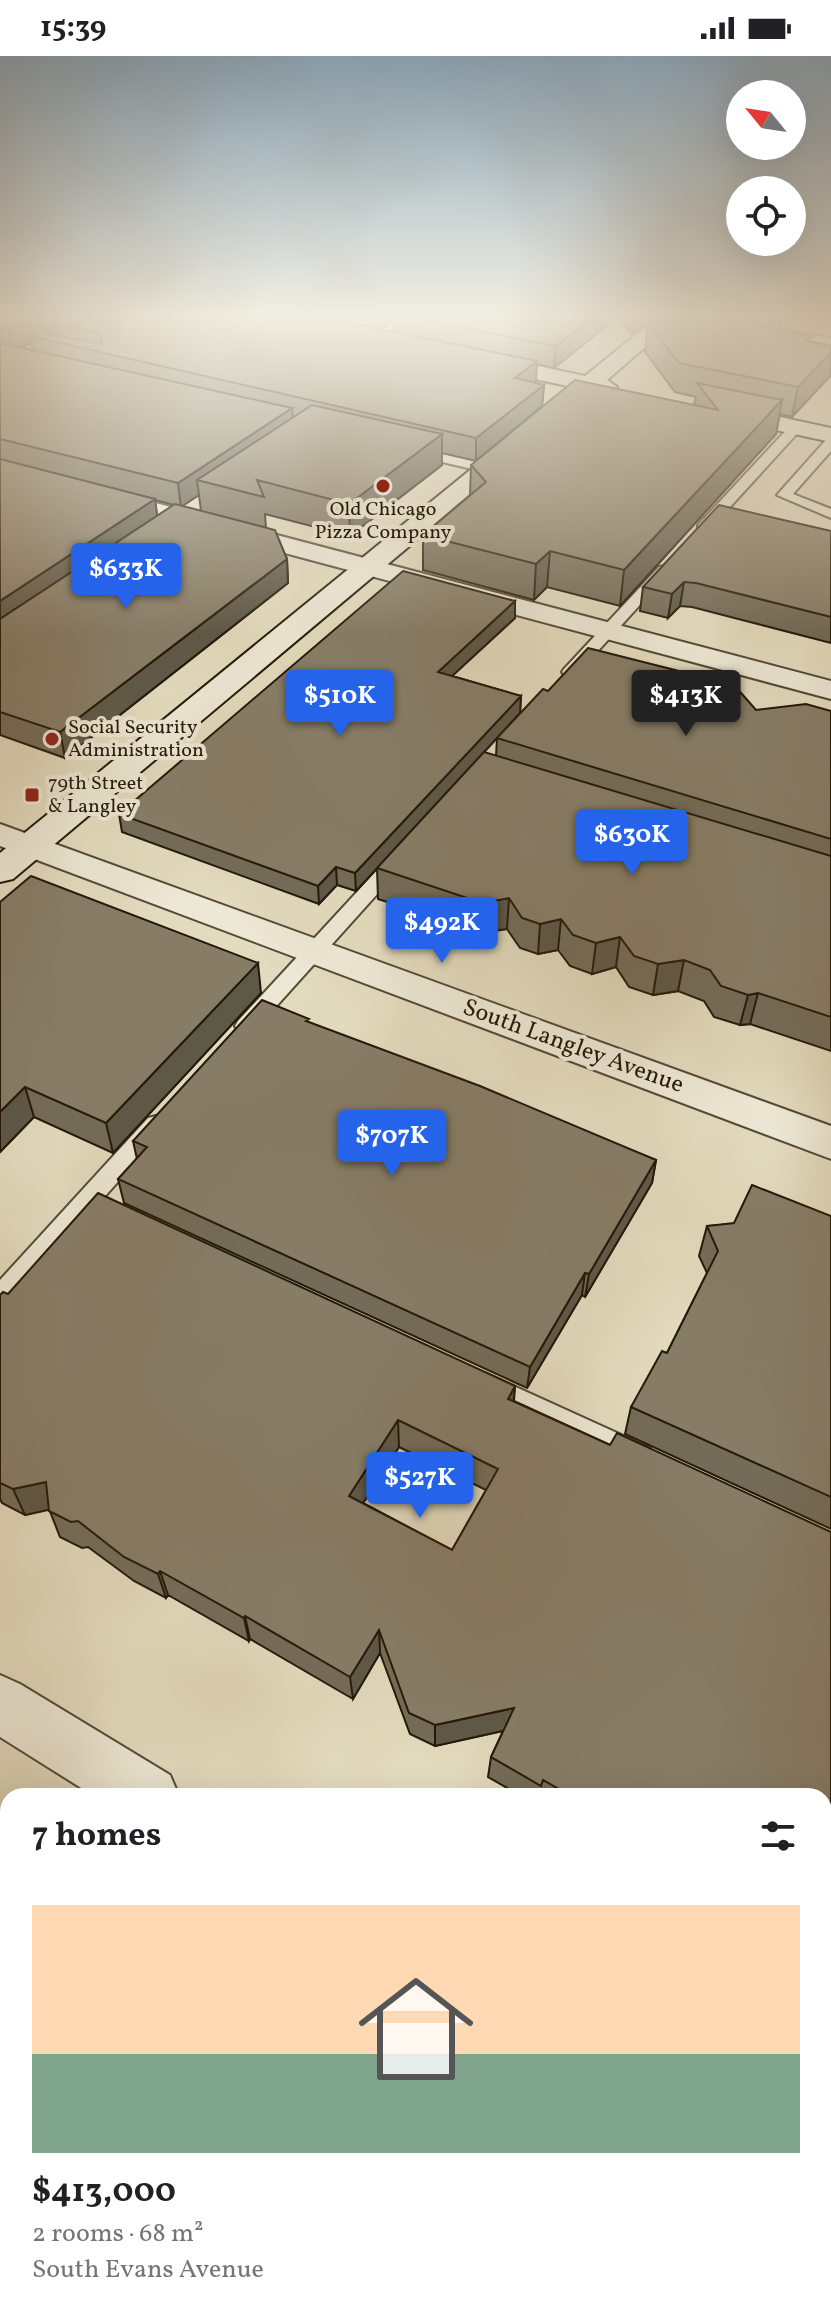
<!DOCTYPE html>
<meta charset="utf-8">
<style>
:root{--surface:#fff;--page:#f2f2f2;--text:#202124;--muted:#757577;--line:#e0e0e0;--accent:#2563eb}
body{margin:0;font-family:Vollkorn,serif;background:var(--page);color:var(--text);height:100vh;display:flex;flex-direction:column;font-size:30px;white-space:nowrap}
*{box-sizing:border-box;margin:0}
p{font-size:26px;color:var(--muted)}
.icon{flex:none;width:44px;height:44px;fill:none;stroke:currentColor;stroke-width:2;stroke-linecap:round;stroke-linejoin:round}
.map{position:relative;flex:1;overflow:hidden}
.sheet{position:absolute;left:0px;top:1732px;width:832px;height:536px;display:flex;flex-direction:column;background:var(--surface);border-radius:24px 24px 0 0;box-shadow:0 8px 32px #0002}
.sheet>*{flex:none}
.needle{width:52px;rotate:300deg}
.fabs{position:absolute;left:726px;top:24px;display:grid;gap:16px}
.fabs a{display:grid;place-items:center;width:80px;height:80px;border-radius:50%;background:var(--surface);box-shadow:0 8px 32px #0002;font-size:40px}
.price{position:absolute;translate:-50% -68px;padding:0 18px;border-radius:8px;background:var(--accent);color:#fff;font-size:26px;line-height:52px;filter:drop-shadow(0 2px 4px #0008)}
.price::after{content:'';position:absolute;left:50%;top:48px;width:24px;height:18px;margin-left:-12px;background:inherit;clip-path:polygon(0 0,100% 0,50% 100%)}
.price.current{background:#222;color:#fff}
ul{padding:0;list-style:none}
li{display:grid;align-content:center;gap:16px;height:424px;padding:0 32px}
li+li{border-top:2px solid var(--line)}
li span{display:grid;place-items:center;height:248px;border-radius:0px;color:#555}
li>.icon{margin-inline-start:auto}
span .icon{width:144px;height:144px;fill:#fffc;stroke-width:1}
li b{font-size:34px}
h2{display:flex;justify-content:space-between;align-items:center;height:96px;padding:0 32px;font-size:34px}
.status{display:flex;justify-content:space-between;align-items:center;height:56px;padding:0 40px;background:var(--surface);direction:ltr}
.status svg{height:22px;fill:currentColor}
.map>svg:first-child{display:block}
</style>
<div class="status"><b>15:39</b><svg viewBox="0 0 49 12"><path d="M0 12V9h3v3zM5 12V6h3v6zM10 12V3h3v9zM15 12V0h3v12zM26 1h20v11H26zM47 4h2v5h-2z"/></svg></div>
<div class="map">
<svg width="831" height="2268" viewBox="0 0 831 2268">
<rect width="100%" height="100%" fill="#e3dbbe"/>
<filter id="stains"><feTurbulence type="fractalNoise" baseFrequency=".0025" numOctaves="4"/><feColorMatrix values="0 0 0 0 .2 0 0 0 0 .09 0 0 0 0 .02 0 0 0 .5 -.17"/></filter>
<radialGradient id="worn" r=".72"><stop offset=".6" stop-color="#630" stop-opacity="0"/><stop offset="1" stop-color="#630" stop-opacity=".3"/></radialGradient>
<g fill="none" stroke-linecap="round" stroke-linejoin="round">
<g stroke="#544936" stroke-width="4">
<path id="service" d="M 403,261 L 416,261 L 379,285 L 371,285 L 371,281 Z
M 780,273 L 831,282 L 831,288 L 776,278 L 774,276 Z
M 792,368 L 803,371 L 708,475 L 698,475 L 698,469 Z
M 831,383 L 831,395 L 793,438 L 831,453 L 831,462 L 777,439 L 826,384 Z
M 413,391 L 490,409 L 492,412 L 485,416 L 408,398 L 406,395 Z
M 664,510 L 669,511 L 669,517 L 576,619 L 564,619 L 562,616 L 564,613 L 659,511 Z
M 399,796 L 406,798 L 409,802 L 406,806 L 254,975 L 238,975 L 235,970 L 238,965 L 392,798 Z
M 156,1060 L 164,1062 L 168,1068 L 164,1074 L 9,1248 L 0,1251 L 0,1224 L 148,1062 Z
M 485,1317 L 650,1392 L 654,1401 L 650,1410 L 640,1413 L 630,1410 L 476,1337 L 472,1329 L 476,1321 Z"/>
</g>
<g stroke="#544936" stroke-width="4">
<path id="minor" d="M 0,406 L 831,625 L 831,643 L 0,421 Z
M 0,768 L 831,1070 L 831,1103 L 0,790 Z
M 0,1619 L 20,1628 L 170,1719 L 179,1740 L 94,1740 L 0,1681 Z
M 824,2123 L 831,2126 L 831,2199 L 824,2196 Z"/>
</g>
<g stroke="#241809" stroke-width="4">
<path id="secondary" d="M 658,261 L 680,261 L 607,324 L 617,331 L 614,336 L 594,335 L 13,823 L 0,826 L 0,797 L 572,331 L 469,309 L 466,304 L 469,299 L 477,297 L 585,320 Z
M 720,348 L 831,372 L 831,386 L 712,360 L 708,355 L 712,350 Z"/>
</g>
<use href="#service" fill="#ede8d5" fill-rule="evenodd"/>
<use href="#minor" fill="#ede8d5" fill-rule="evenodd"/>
<use href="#secondary" fill="#ede8d5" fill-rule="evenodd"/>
</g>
<path fill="#746c59" stroke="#241809" stroke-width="2" fill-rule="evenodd" d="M 0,261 L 653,261 L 632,278 L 618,261 L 554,312 L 537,308 L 535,327 L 544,329 L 542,350 L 476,405 L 442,397 L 442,409 L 350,480 L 265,458 L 266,472 L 287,503 L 288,527 L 65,702 L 0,679 ZM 394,263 L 394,276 L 379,273 ZM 58,274 L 59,280 L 49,278 ZM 31,287 L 33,294 L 21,292 ZM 199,439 L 201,455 L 182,450 L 186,447 ZM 155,444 L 174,449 L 157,460 Z
M 655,261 L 781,261 L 779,274 L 810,286 L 831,290 L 831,314 L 830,320 L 792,361 L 780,358 L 776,378 L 620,550 L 547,531 L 534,544 L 423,514 L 423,479 L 470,439 L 471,409 L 694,349 L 696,341 L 675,336 L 645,296 L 648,267 Z
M 831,475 L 831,587 L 692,551 L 680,550 L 668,562 L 640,555 L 643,531 Z
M 515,562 L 452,620 L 521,640 L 520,657 L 548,635 L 756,654 L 831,655 L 831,995 L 750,968 L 740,969 L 714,961 L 704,945 L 678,935 L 653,939 L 629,931 L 616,911 L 592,918 L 570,910 L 558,894 L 538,898 L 520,892 L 507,873 L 480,877 L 378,843 L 377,812 L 496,700 L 497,682 L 356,835 L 337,829 L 319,848 L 122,776 L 119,758 Z
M 0,846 L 261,937 L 113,1097 L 34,1061 L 0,1096 Z
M 309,967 L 656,1104 L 652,1127 L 585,1241 L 582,1239 L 527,1332 L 124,1147 L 118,1123 L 137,1103 L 133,1085 Z
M 831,1160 L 831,1473 L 625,1378 L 631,1351 L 667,1297 L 707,1217 L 699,1200 L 707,1170 Z
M 8,1238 L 515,1330 L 514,1345 L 610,1389 L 831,1476 L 831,1916 L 824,1912 L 824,1740 L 521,1740 L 488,1721 L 491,1701 L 503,1675 L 435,1690 L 410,1678 L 380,1597 L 353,1643 L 250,1583 L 249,1585 L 168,1539 L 166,1542 L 134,1525 L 88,1491 L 82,1492 L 60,1481 L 49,1453 L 25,1459 L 2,1447 L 0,1443 L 0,1427 ZM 399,1391 L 486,1434 L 452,1494 L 363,1447 Z"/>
<path fill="#5e5848" stroke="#241809" stroke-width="2" d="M 38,261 L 84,261 L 57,267 L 58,274 L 40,282 L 30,280 L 31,287 L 13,296 L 8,275 Z
M 375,261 L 394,261 L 394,263 L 376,275 Z
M 594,261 L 618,261 L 554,312 L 556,290 Z
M 634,261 L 653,261 L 632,278 Z
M 773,261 L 781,261 L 778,281 L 763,271 Z
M 831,296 L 830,320 L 792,361 L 798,331 Z
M 537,305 L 536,327 L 515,322 Z
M 544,329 L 542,350 L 476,405 L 476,382 Z
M 782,344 L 776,378 L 620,550 L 624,514 Z
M 292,352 L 294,374 L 197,424 L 199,439 L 181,451 L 178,427 Z
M 442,378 L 442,409 L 350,480 L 349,448 Z
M 155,443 L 158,466 L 0,573 L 0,545 Z
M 550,495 L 547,531 L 534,544 L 536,508 Z
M 287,503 L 288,527 L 65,702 L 60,676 Z
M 684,526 L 680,550 L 668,562 L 672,538 Z
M 515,545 L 515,562 L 438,633 L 438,616 Z
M 521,640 L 520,657 L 356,835 L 355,817 Z
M 336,811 L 337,829 L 319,848 L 318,830 Z
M 509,842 L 507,873 L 480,877 L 482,847 Z
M 561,863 L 558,894 L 538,898 L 540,868 Z
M 620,881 L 616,911 L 592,918 L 596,887 Z
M 684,904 L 678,935 L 653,939 L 658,908 Z
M 258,907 L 261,937 L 113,1097 L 106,1067 Z
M 758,937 L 750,968 L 740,969 L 748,939 Z
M 25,1031 L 34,1061 L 0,1096 L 0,1056 Z
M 656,1104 L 652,1127 L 585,1241 L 589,1218 Z
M 585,1217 L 582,1239 L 527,1332 L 530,1311 Z
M 515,1330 L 512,1358 L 508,1343 Z
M 398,1364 L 399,1391 L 351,1466 L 349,1440 Z
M 46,1426 L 57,1452 L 25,1459 L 13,1433 Z
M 160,1515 L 168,1539 L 166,1542 L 158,1518 Z
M 245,1560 L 250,1583 L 249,1585 L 244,1562 Z
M 379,1574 L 380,1597 L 353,1643 L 350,1621 Z
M 514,1652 L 511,1673 L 435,1690 L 435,1669 Z
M 8,1922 L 8,1954 L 2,1949 Z"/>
<path fill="#877d67" stroke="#241809" stroke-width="2" fill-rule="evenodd" d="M 0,261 L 38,261 L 8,275 L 0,274 Z
M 68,261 L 320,261 L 537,305 L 515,322 L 544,329 L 476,382 L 30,280 L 38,276 L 102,288 L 100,277 L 57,267 Z
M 409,261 L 594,261 L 556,290 Z
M 655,261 L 773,261 L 763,271 L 812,280 L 806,285 L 831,290 L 831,296 L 798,331 L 679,307 L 648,267 Z
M 0,287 L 292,352 L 178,427 L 0,383 Z
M 575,324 L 718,354 L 697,327 L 782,344 L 624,514 L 550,495 L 536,508 L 423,479 L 486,426 L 471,409 Z
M 312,349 L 442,378 L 349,448 L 257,424 L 264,441 L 197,424 Z
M 0,403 L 155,443 L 0,545 Z
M 175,448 L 275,474 L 287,503 L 60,676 L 0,656 L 0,563 Z
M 719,449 L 831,475 L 831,561 L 696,527 L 684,526 L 672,538 L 643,531 Z
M 403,515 L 515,545 L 438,616 L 521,640 L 355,817 L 336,811 L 318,830 L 119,758 Z
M 588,592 L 734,629 L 756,654 L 806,648 L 831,655 L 831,783 L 497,682 L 543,633 L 548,635 Z
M 484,696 L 831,800 L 831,961 L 758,937 L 748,939 L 721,930 L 710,914 L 684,904 L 658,908 L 634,900 L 620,881 L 596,887 L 573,879 L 561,863 L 540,868 L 522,862 L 509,842 L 482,847 L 377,812 Z
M 31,820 L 258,907 L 106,1067 L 25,1031 L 0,1056 L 0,846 Z
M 262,944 L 309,963 L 306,965 L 480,1030 L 656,1104 L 589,1218 L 585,1217 L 530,1311 L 118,1123 L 147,1091 L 133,1085 Z
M 752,1129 L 831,1160 L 831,1441 L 631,1351 L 662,1295 L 667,1297 L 718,1195 L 707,1170 L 734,1167 Z
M 98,1137 L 515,1330 L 508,1343 L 610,1389 L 617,1377 L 831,1476 L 831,1892 L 824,1888 L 824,1740 L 571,1740 L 543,1724 L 541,1730 L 491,1701 L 514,1652 L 435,1669 L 409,1657 L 379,1574 L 350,1621 L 245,1560 L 244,1562 L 160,1515 L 158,1518 L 124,1501 L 78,1465 L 71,1466 L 49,1455 L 46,1426 L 13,1433 L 0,1427 L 0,1239 L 3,1236 L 8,1238 ZM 398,1364 L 498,1413 L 452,1494 L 349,1440 Z
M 0,1886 L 8,1895 L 8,1922 L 2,1949 L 8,1949 L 8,2260 L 471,2260 L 483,2268 L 0,2268 Z"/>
<linearGradient id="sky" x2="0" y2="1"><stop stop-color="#8ca9be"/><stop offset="0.45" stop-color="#f2efe2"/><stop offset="1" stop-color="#f2efe2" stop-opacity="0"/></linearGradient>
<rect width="831" height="578" fill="url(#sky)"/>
<g fill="#8f2418" stroke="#ede8d5" stroke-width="3">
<circle cx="383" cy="430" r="8"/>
<circle cx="52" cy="683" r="8"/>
<rect x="24" y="731" width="16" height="16" rx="4"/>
</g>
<g text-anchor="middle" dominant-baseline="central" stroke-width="8" stroke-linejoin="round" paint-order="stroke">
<g font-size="20" fill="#241809" stroke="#ede8d5" text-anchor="start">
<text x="383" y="454" text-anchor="middle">Old Chicago<tspan x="383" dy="23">Pizza Company</tspan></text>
<text x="68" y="672">Social Security<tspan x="68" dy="23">Administration</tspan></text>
<text x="48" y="728">79th Street<tspan x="48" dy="23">&amp; Langley</tspan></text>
</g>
<g font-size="24" fill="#241809" stroke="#ede8d5">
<text transform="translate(573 991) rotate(20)">South Langley Avenue</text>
</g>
</g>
<rect width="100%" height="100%" filter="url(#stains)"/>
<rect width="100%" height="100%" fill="url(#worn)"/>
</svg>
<div class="fabs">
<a><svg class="needle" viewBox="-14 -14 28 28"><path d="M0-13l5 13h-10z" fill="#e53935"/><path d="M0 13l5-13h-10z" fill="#757577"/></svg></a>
<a><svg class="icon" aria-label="locate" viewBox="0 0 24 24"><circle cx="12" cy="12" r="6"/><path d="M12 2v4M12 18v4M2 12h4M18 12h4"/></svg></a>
</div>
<b class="price" style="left:126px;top:555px">$633K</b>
<b class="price" style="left:340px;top:682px">$510K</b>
<b class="price current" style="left:686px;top:682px">$413K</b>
<b class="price" style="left:632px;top:821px">$630K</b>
<b class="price" style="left:442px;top:909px">$492K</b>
<b class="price" style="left:392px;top:1122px">$707K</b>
<b class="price" style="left:420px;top:1464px">$527K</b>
<section class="sheet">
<h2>7 homes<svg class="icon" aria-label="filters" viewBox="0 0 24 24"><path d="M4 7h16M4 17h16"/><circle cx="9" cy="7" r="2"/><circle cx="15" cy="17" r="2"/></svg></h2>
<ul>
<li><span style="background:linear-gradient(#ffd9b3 60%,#7fa58c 0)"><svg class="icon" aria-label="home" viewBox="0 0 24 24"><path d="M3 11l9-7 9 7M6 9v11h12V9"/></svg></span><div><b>$413,000</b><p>2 rooms · 68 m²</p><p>South Evans Avenue</p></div></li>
</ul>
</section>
</div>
